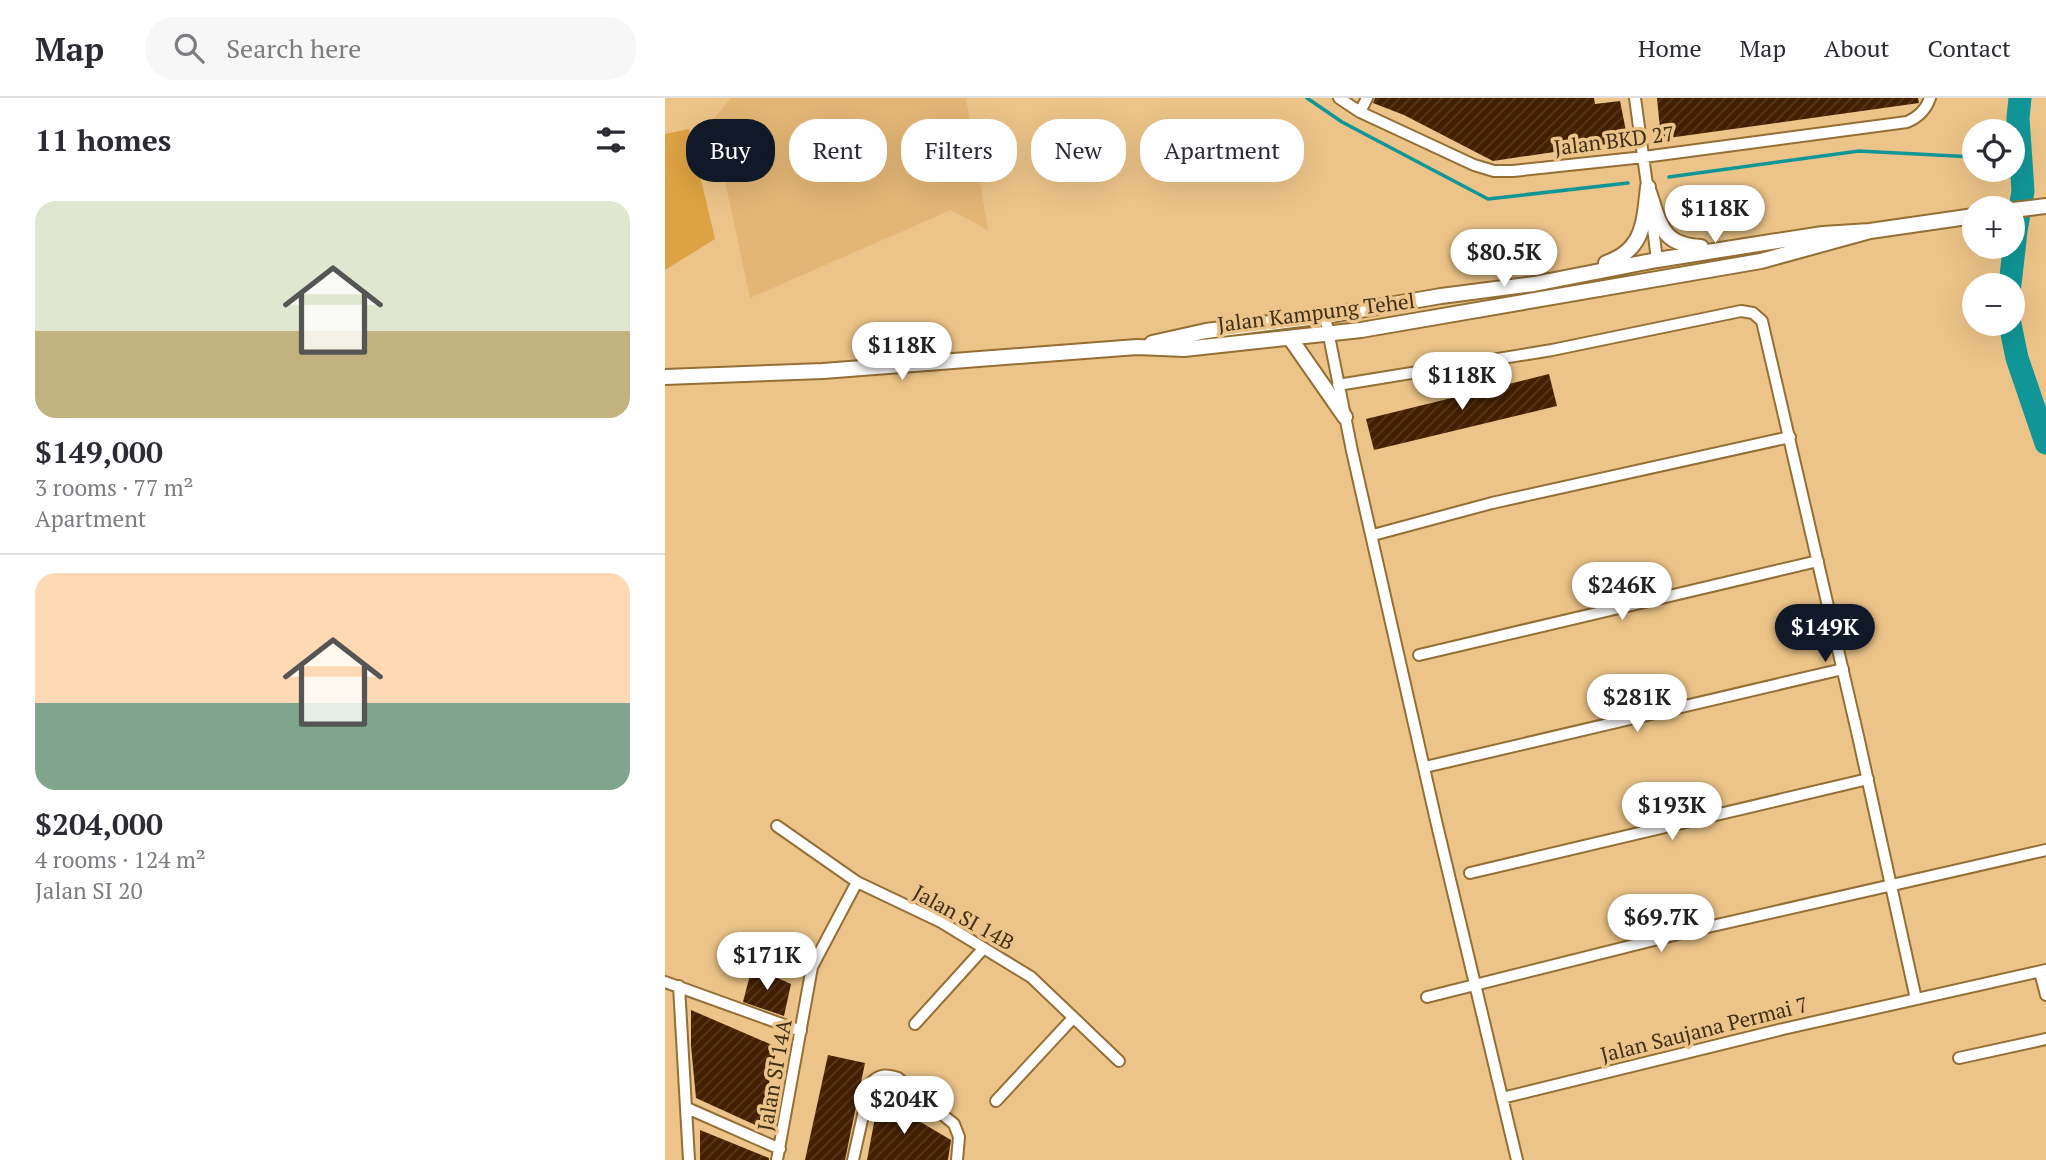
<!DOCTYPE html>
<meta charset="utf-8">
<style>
:root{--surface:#fff;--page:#f7f7f7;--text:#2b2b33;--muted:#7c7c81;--line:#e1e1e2;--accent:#111827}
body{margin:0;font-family:"PT Serif",serif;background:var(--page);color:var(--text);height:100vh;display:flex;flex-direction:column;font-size:26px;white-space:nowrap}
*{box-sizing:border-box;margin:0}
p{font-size:23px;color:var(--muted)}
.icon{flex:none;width:38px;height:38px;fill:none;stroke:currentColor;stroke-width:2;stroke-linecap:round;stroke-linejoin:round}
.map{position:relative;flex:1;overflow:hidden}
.panel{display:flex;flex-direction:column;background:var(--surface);width:665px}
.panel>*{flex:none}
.banner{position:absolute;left:21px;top:21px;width:665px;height:63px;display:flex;gap:14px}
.controls{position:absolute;left:1297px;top:21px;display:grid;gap:14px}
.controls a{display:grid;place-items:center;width:63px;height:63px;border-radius:50%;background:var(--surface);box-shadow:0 7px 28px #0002;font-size:35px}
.price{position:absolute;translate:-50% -60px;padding:0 16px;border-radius:24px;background:#fff;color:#222;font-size:23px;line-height:46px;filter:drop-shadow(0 2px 4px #0008)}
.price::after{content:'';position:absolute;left:50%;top:42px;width:21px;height:16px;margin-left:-10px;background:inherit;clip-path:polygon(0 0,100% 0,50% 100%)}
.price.on{background:var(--accent);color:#fff}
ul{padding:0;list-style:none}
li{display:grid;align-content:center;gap:14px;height:371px;padding:0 35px}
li+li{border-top:2px solid var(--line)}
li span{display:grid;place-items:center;height:217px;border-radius:21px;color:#555}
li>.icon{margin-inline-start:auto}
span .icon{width:126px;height:126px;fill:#fffc;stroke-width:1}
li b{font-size:30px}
h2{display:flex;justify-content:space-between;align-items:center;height:84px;padding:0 35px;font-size:30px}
.chip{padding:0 24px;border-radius:28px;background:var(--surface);box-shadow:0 7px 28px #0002;font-size:24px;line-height:63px}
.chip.on{background:var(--accent);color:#fff}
header{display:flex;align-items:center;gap:42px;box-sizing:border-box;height:98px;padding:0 35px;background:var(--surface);border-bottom:2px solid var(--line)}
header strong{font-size:33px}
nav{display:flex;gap:38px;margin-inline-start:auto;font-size:24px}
.search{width:490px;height:63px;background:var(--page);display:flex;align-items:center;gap:18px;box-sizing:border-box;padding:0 24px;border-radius:28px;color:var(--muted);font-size:26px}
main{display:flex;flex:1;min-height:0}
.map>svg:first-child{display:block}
</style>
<header>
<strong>Map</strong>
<div class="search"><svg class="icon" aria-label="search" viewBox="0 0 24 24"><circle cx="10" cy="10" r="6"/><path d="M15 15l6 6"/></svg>Search here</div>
<nav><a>Home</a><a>Map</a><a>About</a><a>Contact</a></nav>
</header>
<main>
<section class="panel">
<h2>11 homes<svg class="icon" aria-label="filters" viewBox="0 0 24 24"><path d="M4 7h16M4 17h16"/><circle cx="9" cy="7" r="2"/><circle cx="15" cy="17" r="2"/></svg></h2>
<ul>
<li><span style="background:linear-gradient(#dfe7d0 60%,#c2b280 0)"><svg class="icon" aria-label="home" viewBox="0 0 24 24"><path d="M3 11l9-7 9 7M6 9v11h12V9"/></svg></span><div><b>$149,000</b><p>3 rooms · 77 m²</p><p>Apartment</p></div></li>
<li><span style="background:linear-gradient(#ffd9b3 60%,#7fa58c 0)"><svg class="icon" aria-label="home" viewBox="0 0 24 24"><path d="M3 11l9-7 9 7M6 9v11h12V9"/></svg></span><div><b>$204,000</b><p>4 rooms · 124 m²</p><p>Jalan SI 20</p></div></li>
</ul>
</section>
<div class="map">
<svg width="1381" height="1062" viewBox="0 0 1381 1062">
<defs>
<pattern id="building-hatch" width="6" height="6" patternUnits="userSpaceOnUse" patternTransform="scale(1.75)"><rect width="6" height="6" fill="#452000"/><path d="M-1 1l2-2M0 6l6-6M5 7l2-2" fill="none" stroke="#58381c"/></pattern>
</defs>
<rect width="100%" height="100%" fill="#ecc489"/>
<path fill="#e3b675" d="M 66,0 L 301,0 L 323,132 L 286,112 L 85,200 L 47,23 Z"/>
<path fill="#dda243" d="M 24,31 L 50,141 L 0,172 L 0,36 Z"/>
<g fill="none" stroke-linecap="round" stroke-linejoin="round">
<path stroke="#119697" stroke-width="3.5" d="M 642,0 L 677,24 L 823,101 L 963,85
M 1348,65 L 1356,66
M 1004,79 L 1194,53 L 1309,59"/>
<path stroke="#119697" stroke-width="23" d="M 1345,187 L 1351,133 L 1358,93 L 1353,20 L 1355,0
M 1345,226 L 1352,260 L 1381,345"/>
</g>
<path fill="url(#building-hatch)" d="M 710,0 L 929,0 L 930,6 L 955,3 L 963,43 L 828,63 L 739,17 L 708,5 Z
M 992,0 L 1253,0 L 1254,5 L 996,41 Z
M 884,276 L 892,308 L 709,352 L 701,321 Z
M 87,869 L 126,886 L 119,918 L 78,904 Z
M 26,912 L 112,949 L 103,990 L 106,991 L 101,1032 L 31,1000 L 26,948 Z
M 163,957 L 200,965 L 180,1062 L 140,1062 Z
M 215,993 L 247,1015 L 247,1019 L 286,1042 L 283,1062 L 202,1062 Z
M 35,1032 L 104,1060 L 104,1062 L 35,1062 Z"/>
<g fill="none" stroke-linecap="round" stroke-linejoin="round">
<g stroke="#946f35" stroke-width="14">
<path id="minor" d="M 674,0 L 695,14 L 809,67 L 829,73 L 848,73 L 979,59 L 1242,24 C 1254,19 1261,12 1265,0
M 970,0 L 983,94
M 695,14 L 702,0
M 986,114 L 992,162
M 660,218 L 687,353 L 772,727 L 852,1062
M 673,287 L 887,252 L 1076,213 L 1088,215 L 1097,223 L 1193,638 L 1251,901
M 708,437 L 827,405 L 1125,339
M 754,557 L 1153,463
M 760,669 L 1178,571
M 112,728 L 192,784 L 276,824 L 366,879 L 454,963
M 805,775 L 1203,681
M 1375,874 L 1381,897
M 0,884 L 136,933
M 14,888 L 24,1062
M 762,899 L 1021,834 L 1381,752
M 250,926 L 318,851
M 1294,960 L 1381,941
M 837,1000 L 1118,931 L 1381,872
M 331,1003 L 408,920
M 22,1010 L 115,1051
M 112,1062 L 147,869 L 192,784
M 188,1062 L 205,986 C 214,976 221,976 233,980 L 289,1026 L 294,1039 L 292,1062"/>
</g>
<g stroke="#946f35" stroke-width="18">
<path id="secondary" d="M 984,94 C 995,127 997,147 1036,149
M 1348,112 L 1381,108
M 941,165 C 979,152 979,124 983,89
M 625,240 L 680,319
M 487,245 L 541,233 L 660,218 L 776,198 L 869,186 L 992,162 L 1112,143 L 1158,136 L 1205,133 L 1309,118
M 0,279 L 158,273 L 472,249 L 519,251 L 696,232 L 1096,163 L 1205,133"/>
</g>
<use href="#minor" stroke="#fff" stroke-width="10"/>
<use href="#secondary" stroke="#fff" stroke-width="14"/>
</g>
<g text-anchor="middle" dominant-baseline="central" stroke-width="7" stroke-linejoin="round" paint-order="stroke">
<g font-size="21" fill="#3f2f17" stroke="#ecc489">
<text transform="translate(949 42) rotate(-7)">Jalan BKD 27</text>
<text transform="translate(651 214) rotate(-7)">Jalan Kampung Tehel</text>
<text transform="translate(299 819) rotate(29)">Jalan SI 14B</text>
<text transform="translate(1039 931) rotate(-14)">Jalan Saujana Permai 7</text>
<text transform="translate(109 977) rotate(-80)">Jalan SI 14A</text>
</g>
</g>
</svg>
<div class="controls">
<a><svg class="icon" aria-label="locate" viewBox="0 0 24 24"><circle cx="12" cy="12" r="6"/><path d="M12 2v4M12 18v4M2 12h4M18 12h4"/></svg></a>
<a>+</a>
<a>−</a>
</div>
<b class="price" style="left:1050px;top:147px">$118K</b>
<b class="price" style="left:839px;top:191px">$80.5K</b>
<b class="price" style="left:237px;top:284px">$118K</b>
<b class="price" style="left:797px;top:314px">$118K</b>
<b class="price" style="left:957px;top:524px">$246K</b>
<b class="price on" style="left:1160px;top:566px">$149K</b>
<b class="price" style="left:972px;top:636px">$281K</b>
<b class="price" style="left:1007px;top:744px">$193K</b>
<b class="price" style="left:996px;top:856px">$69.7K</b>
<b class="price" style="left:102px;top:894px">$171K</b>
<b class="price" style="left:239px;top:1038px">$204K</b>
<div class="banner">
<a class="chip on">Buy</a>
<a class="chip">Rent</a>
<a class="chip">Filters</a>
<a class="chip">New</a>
<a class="chip">Apartment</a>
</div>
</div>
</main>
